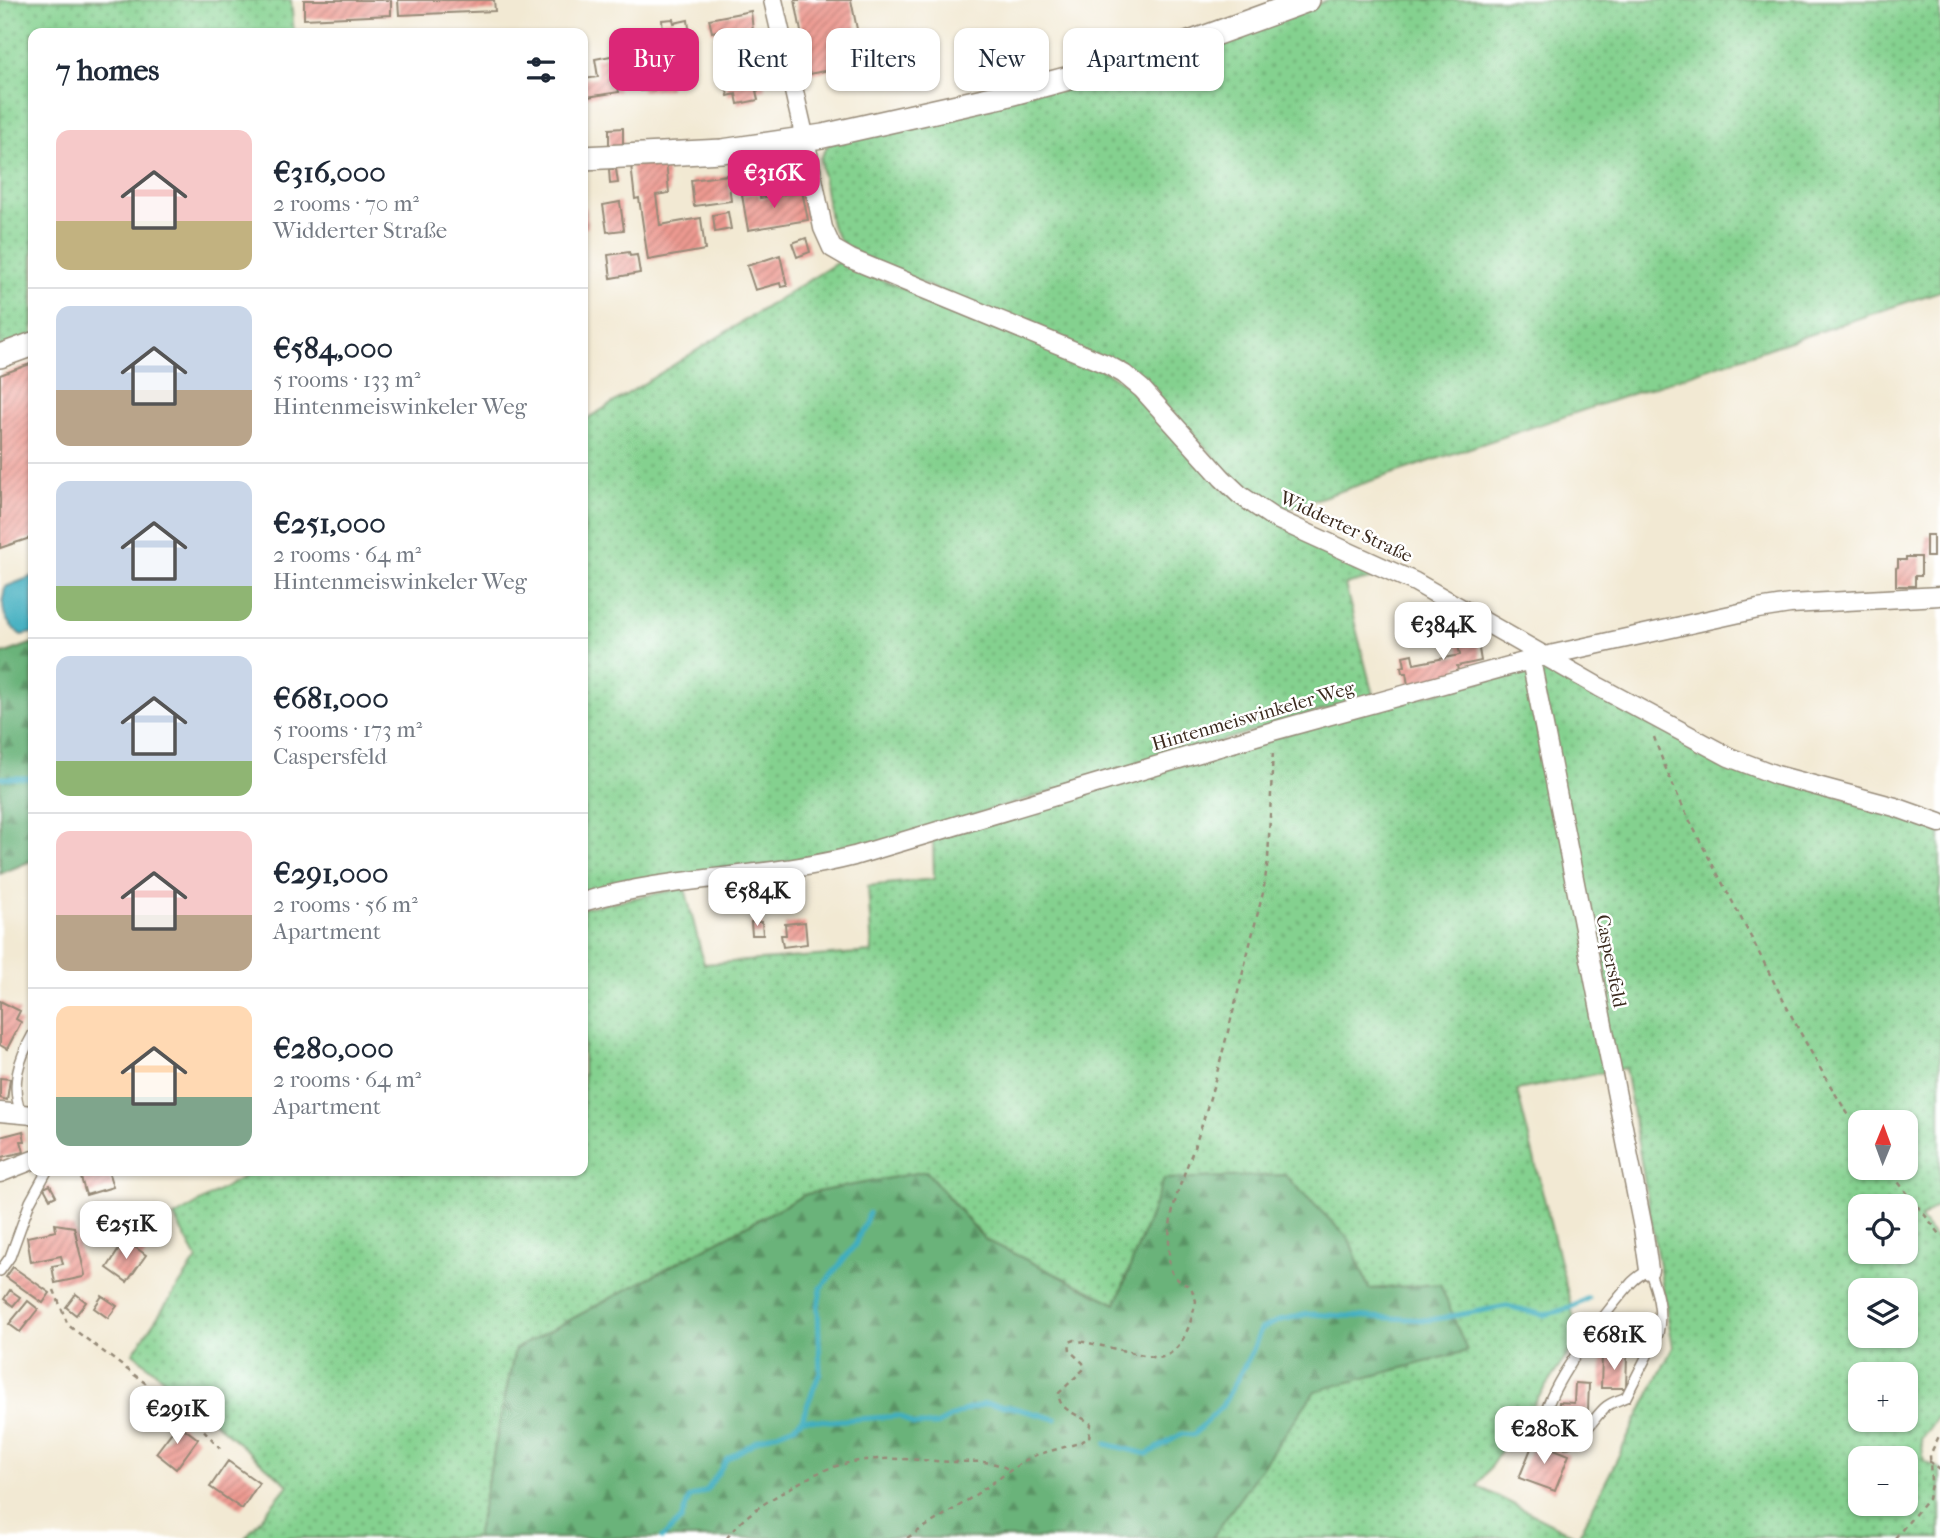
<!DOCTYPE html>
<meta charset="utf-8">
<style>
:root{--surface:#fff;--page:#f6f6f7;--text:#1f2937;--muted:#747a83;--line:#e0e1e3;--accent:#db2777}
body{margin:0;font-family:"IM FELL French Canon",serif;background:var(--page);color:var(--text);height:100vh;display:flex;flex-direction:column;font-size:26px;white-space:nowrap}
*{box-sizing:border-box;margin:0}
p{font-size:23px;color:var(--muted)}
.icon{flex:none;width:38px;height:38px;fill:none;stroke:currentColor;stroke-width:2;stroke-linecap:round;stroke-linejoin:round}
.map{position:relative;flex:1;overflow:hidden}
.sheet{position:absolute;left:28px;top:28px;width:560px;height:1148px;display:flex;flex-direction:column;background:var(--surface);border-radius:14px;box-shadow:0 2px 5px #0004}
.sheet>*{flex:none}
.guide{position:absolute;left:609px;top:28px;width:665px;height:63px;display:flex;gap:14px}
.needle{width:46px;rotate:1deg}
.tools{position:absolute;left:1848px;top:1110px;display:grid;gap:14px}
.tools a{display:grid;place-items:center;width:70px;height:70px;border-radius:14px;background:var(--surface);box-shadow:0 2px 5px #0004;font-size:35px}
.price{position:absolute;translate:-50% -60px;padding:0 16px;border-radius:14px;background:#fff;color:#222;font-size:23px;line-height:46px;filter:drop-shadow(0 2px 4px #0008)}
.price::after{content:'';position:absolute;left:50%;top:42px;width:21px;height:16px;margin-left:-10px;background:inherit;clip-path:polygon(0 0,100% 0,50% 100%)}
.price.selected{background:var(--accent);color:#fff}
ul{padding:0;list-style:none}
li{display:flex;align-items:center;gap:21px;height:175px;padding:0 28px}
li+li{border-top:2px solid var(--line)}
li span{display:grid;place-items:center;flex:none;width:196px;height:140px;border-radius:14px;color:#555}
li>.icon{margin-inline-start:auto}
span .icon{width:84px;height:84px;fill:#fffc;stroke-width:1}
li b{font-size:30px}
h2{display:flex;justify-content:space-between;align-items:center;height:84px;padding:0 28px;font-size:30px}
.chip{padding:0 24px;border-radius:14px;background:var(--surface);box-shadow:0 2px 5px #0004;font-size:24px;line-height:63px}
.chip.selected{background:var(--accent);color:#fff}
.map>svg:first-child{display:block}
</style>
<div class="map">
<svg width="1940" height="1538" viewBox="0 0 1940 1538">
<defs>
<pattern id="grass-dots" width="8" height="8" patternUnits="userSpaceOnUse" patternTransform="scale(1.75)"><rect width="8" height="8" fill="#84d18f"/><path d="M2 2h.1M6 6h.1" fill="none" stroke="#6daa74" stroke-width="1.8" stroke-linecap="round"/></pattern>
<pattern id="forest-firs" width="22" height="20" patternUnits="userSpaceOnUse" patternTransform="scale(1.75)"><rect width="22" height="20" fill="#6bb37a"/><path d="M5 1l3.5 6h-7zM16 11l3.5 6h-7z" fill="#599263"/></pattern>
<pattern id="building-hatch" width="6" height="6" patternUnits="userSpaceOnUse" patternTransform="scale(1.75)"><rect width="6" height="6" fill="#ed9a91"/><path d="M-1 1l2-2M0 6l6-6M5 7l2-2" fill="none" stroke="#c17e76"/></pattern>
</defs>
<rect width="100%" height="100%" fill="#fff"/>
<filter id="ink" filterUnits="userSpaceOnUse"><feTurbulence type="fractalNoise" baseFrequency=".0143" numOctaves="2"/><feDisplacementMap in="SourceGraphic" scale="14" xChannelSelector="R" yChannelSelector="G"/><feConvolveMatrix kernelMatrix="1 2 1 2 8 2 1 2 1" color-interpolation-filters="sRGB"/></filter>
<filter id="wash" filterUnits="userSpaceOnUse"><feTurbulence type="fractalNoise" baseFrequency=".00686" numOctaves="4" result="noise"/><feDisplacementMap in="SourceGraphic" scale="28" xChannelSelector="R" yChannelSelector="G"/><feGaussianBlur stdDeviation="1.57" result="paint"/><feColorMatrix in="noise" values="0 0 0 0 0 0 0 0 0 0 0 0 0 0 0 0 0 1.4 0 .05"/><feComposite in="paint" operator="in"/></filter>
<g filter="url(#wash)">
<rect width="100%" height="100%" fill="#f2e9d3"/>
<path fill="url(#grass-dots)" stroke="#607e56" stroke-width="2" fill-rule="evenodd" d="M 0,0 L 291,0 L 294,33 L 33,33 L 33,336 L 0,348 Z
M 1328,0 L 1940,0 L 1940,291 L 1278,512 L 1246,491 L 1145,382 L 868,259 L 842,244 L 831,225 L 820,159 L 829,143 L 1181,54 Z
M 838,262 L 1099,368 L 1126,385 L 1224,490 L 1382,576 L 1345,585 L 1373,695 L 858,850 L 583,896 L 584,421 Z
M 1531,668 L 1553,668 L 1730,764 L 1909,817 L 1940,831 L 1940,1203 L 1920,1219 L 1940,1244 L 1940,1414 L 1921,1439 L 1924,1461 L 1940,1469 L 1940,1538 L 1211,1538 L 1369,1289 L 1349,1239 L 1164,1179 L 1116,1304 L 984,1239 L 926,1171 L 515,1349 L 476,1538 L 245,1538 L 288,1485 L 133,1353 L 197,1259 L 174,1217 L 253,1171 L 583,1171 L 583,908 L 685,888 L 704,964 L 872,952 L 868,886 L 934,879 L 933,839 L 1346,716 ZM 1625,1068 L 1673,1347 L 1578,1537 L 1477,1486 L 1579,1338 L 1517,1090 ZM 1860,1122 L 1906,1122 L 1906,1167 L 1860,1167 ZM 1860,1206 L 1906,1206 L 1906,1251 L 1860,1251 ZM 1860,1290 L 1906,1290 L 1906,1335 L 1860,1335 ZM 1860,1374 L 1906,1374 L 1906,1419 L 1860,1419 ZM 1860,1458 L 1906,1458 L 1906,1503 L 1860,1503 Z"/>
<path fill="url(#forest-firs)" stroke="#536e4c" stroke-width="2" d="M 33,643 L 33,860 L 0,874 L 0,655 Z
M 926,1171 L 984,1239 L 1116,1304 L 1164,1179 L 1285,1175 L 1349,1239 L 1369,1289 L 1440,1284 L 1467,1351 L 1315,1391 L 1212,1538 L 476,1538 L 515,1349 L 806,1194 Z"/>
<path fill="#41aebf" stroke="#3e6c6e" stroke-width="2" d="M 33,576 L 33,633 L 21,635 C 3,622 0,608 5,587 Z"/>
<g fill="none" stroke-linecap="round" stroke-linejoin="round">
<path stroke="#41aebf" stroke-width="5" d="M 0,778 L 33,778
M 802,1419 L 820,1372 L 818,1308 L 821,1288 L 855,1245 L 869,1213
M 1106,1444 L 1147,1454 L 1182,1434 L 1193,1435 L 1222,1406 L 1252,1352 L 1261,1329 L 1281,1320 L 1308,1314 L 1430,1320 L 1507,1306 L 1544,1315 L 1570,1308 L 1588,1298
M 662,1538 L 681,1520 L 689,1498 L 707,1490 L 727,1459 L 758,1440 L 795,1426 L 802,1419 L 831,1421 L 899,1416 L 914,1425 L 936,1425 L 963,1411 L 985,1404 L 1007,1406 L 1056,1419"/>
</g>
<g id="blocks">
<path fill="url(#building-hatch)" d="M 304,0 L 391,0 L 391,15 L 304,19 Z
M 398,0 L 494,0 L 495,11 L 399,15 Z
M 795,0 L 851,0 L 864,63 L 809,74 Z
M 751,11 L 754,42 L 725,48 L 722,30 L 712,32 L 709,19 Z
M 673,19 L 674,23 L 688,20 L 691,44 L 678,46 L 682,65 L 668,67 L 670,89 L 641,91 L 638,57 L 651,56 L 653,67 L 666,66 L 662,20 Z
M 621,54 L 624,69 L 615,71 L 619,92 L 587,97 L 584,79 L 598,77 L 595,59 Z
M 760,64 L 765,89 L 756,91 L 758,100 L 738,104 L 736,94 L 728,96 L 723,71 Z
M 623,128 L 623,147 L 609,147 L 609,129 Z
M 768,158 L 771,180 L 746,184 L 743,161 Z
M 666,161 L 669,193 L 656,195 L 660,225 L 701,218 L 705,250 L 648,260 L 639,198 L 635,199 L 631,165 Z
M 609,169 L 616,169 L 618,183 L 610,184 Z
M 728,175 L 731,201 L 694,206 L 691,180 Z
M 802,191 L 808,220 L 748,230 L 742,195 L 759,193 L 760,198 Z
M 620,202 L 624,230 L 607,232 L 603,205 Z
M 583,207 L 586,207 L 588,228 L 583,228 Z
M 728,212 L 731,229 L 715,232 L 713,215 Z
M 806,238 L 810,252 L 797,257 L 792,243 Z
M 629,252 L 630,256 L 637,255 L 640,273 L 611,278 L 608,255 Z
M 780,255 L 787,286 L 781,287 L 780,283 L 755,290 L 747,266 Z
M 33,363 L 33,537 L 0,548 L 0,375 Z
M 1926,535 L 1933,535 L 1933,557 L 1926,557 Z
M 1906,557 L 1921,557 L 1921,576 L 1915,576 L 1915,586 L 1896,586 L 1896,568 L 1898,567 L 1898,560 L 1906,560 Z
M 1449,614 L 1450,619 L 1453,618 L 1455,628 L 1438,631 L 1435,617 Z
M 1476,631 L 1481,661 L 1457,666 L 1459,675 L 1408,685 L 1406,673 L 1402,673 L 1401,667 L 1405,666 L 1403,656 L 1412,654 L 1414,664 L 1460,655 L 1456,635 Z
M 751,922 L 762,922 L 763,935 L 752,935 Z
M 805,922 L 807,944 L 783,947 L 781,935 L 786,935 L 785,924 Z
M 0,1001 L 20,1011 L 16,1019 L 21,1022 L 7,1049 L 0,1045 Z
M 0,1078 L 10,1079 L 7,1100 L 0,1098 Z
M 23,1131 L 25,1141 L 21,1141 L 24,1152 L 2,1157 L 4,1165 L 0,1166 L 0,1137 Z
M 79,1171 L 108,1171 L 113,1187 L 86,1195 Z
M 50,1185 L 56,1196 L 50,1199 L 44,1188 Z
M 55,1224 L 74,1227 L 85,1275 L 83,1277 L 55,1283 L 52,1266 L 63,1264 L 61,1256 L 31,1262 L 27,1237 L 56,1231 Z
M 125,1240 L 146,1255 L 127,1282 L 107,1268 Z
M 13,1267 L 50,1293 L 43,1303 L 6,1277 Z
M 10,1290 L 20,1297 L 13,1306 L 4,1299 Z
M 76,1294 L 86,1302 L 76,1315 L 66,1307 Z
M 102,1296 L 117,1306 L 108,1318 L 94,1308 Z
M 28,1301 L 38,1309 L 20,1332 L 9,1324 Z
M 1602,1355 L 1627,1356 L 1626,1388 L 1601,1388 Z
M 1575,1383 L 1589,1384 L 1588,1410 L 1581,1410 L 1580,1428 L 1557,1427 L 1559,1402 L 1574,1403 Z
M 178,1424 L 198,1439 L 176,1469 L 156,1453 Z
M 1534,1441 L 1569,1455 L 1555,1491 L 1519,1478 Z
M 228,1461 L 259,1483 L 242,1509 L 210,1487 Z"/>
</g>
</g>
<g filter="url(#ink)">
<use href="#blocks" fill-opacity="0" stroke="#968a78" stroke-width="2"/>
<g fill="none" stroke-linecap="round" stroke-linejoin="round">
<g stroke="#968a78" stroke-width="12">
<path id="service" d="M 21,1113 C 10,1085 19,1059 33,1034
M 1649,1270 C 1657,1291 1663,1311 1658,1334 L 1626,1397 C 1620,1400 1612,1402 1607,1406 C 1593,1416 1583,1444 1563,1443 C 1497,1441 1618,1298 1632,1282 C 1637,1277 1643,1273 1649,1270 Z
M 0,1271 L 10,1257 L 30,1202 L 47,1171"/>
</g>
<g stroke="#968a78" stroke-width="21">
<path id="minor" d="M 773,0 L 805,139 L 823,228 L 832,248 L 851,259 L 1106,364 L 1124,374 L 1142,389 L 1222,478 L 1240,495 L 1274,518 L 1415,582 L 1599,687 L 1729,757 L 1776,775 L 1895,807 L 1940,823
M 1531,660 L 1643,1228 L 1649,1270
M 583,902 C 670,875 765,879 854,856 L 1273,731 L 1407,694 L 1545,656 L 1758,609 L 1790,604 L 1940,596
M 0,1112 L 33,1115
M 0,1173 L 33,1160"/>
</g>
<g stroke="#968a78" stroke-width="26">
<path id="tertiary" d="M 583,158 L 722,151 L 823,136 L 1006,95 L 1159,54 L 1308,0
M 0,356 L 33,344"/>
</g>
<path stroke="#968a78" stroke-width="2.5" stroke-dasharray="5 5" stroke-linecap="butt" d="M 1654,737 C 1675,799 1710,859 1740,916 C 1778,989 1814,1065 1860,1132
M 1886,1167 L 1940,1234
M 54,1290 L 68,1325 L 180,1409 L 200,1426 L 220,1448
M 1929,1461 L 1940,1470
M 727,1538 C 740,1519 761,1505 780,1494 C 800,1482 821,1469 844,1464 C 878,1455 916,1460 951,1462 C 970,1462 993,1459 1009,1470
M 907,1538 L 962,1504 L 1024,1461 L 1036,1455 L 1079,1443 L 1089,1438 L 1091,1424 C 1080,1414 1057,1411 1059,1393 L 1084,1369 L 1083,1363 L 1070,1351 L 1069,1342 L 1075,1340 L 1157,1358 C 1182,1356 1191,1323 1196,1301 L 1191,1287 C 1168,1277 1169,1269 1169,1245 C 1168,1202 1191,1162 1203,1121 C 1226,1046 1243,969 1263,893 L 1268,860 L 1273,749
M 1895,1538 L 1928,1499 L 1931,1484 L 1930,1455 L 1940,1434"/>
<use href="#service" stroke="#fff" stroke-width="9"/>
<use href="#minor" stroke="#fff" stroke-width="18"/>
<use href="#tertiary" stroke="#fff" stroke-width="23"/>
</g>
</g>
<g text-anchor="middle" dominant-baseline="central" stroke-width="5" stroke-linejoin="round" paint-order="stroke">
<g font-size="19" fill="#3b2a1e" stroke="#fff">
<text transform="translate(1346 527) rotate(25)">Widderter Straße</text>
<text transform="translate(1253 716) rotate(-16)">Hintenmeiswinkeler Weg</text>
<text transform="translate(1611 961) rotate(79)">Caspersfeld</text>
</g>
</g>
</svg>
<div class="tools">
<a><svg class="needle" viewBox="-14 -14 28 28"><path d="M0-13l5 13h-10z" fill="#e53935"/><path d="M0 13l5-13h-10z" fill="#747a83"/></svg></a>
<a><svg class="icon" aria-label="locate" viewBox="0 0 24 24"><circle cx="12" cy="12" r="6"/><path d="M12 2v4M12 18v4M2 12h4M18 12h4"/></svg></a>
<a><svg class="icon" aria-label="layers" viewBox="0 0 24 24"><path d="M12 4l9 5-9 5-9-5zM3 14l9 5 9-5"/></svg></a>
<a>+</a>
<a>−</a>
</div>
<b class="price selected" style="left:774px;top:210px">€316K</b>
<b class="price" style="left:1443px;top:662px">€384K</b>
<b class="price" style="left:757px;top:928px">€584K</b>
<b class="price" style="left:126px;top:1261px">€251K</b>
<b class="price" style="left:1614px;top:1372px">€681K</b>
<b class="price" style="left:177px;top:1446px">€291K</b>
<b class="price" style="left:1544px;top:1466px">€280K</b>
<div class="guide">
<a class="chip selected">Buy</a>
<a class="chip">Rent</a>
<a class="chip">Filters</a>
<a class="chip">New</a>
<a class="chip">Apartment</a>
</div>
<section class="sheet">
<h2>7 homes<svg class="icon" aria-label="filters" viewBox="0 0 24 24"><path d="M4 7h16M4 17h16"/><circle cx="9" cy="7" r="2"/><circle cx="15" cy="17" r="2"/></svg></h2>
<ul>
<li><span style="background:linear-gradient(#f6c9c9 65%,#c2b280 0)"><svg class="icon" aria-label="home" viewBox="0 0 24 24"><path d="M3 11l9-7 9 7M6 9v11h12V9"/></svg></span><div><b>€316,000</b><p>2 rooms · 70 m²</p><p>Widderter Straße</p></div></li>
<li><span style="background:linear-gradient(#c9d6e8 60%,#b9a48a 0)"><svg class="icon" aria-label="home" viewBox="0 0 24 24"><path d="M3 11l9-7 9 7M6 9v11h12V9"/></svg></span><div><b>€584,000</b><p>5 rooms · 133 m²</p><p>Hintenmeiswinkeler Weg</p></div></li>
<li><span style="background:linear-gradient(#c9d6e8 75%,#8fb573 0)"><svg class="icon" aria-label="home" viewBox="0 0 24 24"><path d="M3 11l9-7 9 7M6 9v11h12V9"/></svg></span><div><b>€251,000</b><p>2 rooms · 64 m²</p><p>Hintenmeiswinkeler Weg</p></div></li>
<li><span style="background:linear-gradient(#c9d6e8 75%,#8fb573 0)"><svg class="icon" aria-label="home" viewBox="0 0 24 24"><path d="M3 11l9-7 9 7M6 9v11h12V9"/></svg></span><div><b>€681,000</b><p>5 rooms · 173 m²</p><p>Caspersfeld</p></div></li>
<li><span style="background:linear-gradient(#f6c9c9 60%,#b9a48a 0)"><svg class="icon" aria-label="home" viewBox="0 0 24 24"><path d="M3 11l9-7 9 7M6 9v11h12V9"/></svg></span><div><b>€291,000</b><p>2 rooms · 56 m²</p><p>Apartment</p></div></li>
<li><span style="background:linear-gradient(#ffd9b3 65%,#7fa58c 0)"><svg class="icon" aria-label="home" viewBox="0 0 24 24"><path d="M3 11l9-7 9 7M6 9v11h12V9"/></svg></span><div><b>€280,000</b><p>2 rooms · 64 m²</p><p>Apartment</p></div></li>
</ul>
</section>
</div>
